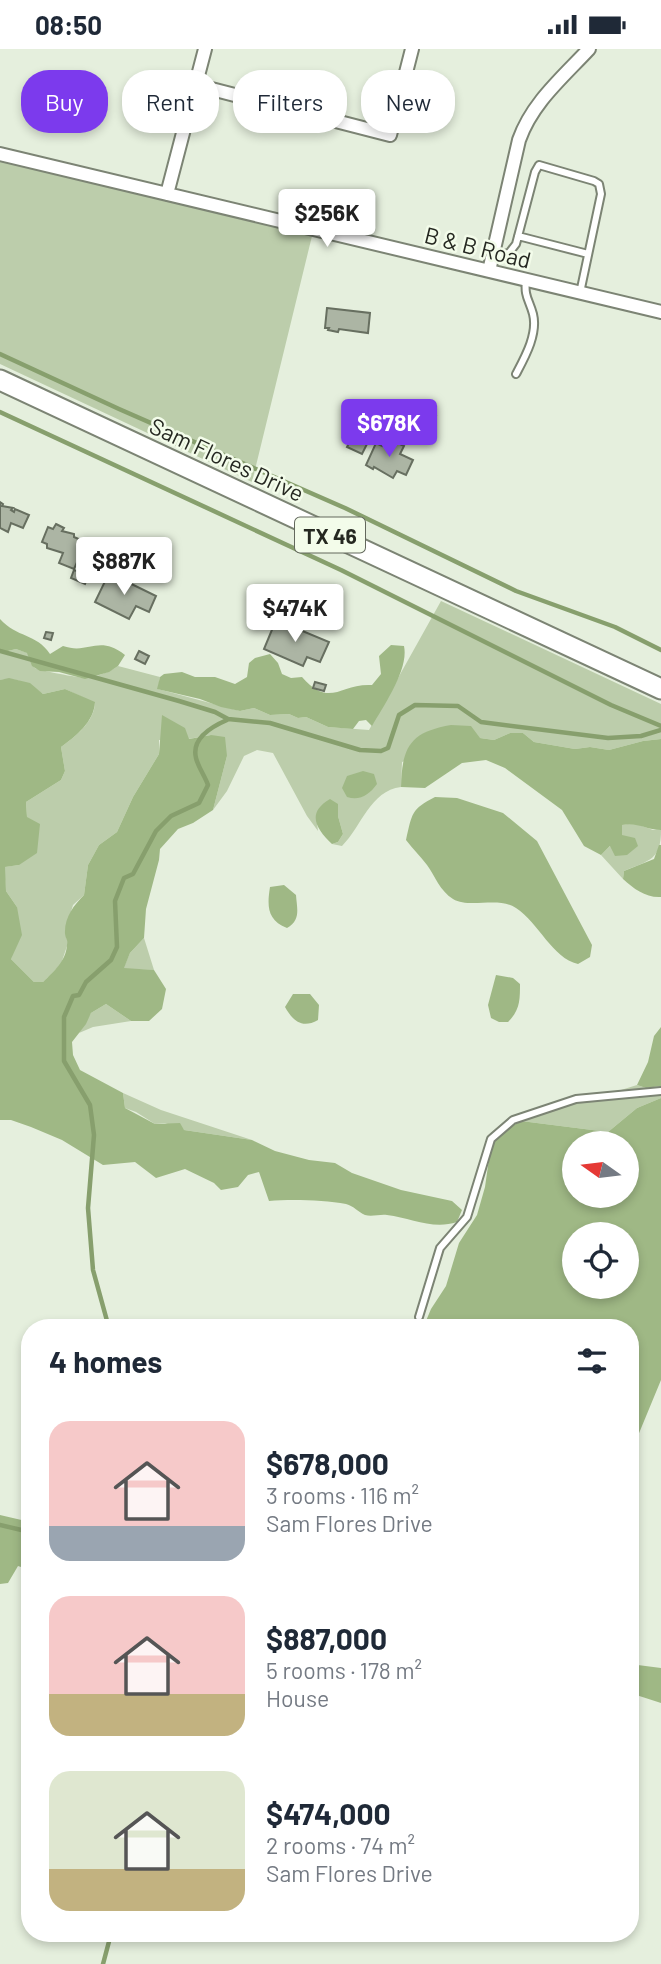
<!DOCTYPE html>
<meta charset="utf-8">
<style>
:root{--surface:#fff;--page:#f6f6f7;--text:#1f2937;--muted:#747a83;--accent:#7c3aed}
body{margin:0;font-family:Barlow,sans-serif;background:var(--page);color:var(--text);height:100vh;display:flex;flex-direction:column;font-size:26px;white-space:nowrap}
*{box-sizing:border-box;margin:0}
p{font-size:23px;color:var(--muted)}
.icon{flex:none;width:38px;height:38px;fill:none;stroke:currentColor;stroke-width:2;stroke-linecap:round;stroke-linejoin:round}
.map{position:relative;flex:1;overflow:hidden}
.drawer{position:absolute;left:21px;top:1270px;width:618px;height:623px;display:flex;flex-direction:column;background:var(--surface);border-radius:28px;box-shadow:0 4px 10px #0003}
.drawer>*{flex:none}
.top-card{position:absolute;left:21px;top:21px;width:620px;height:63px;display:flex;gap:14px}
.needle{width:46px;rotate:284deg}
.controls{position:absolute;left:562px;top:1082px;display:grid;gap:14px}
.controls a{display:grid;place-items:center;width:77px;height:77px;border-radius:50%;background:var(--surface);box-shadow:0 4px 10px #0003;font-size:35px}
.price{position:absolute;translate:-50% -60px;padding:0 16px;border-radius:7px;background:#fff;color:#222;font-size:23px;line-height:46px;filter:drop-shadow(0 2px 4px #0008)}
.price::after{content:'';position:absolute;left:50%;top:42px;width:21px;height:16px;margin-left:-10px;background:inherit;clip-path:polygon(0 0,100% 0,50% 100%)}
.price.selected{background:var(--accent);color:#fff}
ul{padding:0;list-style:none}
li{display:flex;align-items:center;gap:21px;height:175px;padding:0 28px}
li span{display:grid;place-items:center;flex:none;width:196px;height:140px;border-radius:21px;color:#555}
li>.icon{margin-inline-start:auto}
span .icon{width:84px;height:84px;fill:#fffc;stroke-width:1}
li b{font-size:30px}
h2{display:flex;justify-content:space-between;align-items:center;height:84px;padding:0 28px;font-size:30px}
.chip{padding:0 24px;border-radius:28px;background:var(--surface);box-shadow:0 4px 10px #0003;font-size:24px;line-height:63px}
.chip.selected{background:var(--accent);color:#fff}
.status{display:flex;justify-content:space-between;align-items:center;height:49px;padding:0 35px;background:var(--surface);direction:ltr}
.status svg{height:19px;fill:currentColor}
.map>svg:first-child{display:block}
</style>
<div class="status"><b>08:50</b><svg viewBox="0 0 49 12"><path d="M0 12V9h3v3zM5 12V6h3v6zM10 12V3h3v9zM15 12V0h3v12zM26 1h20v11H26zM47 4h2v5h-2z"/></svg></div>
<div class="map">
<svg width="661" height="1915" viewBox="0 0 661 1915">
<rect width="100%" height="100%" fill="#e5efdd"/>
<path fill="#bccdab" d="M 0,111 L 312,187 L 252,433 L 0,315 Z
M 441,552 L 661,655 L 661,690 L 643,692 L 609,701 L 590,698 L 575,700 L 534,693 L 523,684 L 510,684 L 494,691 L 480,689 L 402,713 L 401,738 C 370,742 362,777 342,797 L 332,795 L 338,793 L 343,785 L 338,767 L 338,755 L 316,766 L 318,782 L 307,767 L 273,704 L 257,701 L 244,707 L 227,742 L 213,761 L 227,707 L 211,686 L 188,690 L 159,691 L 159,705 L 133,748 L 117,783 L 99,796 L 88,816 L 84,846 L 73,856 L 65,883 L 68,894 L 61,915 L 43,933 L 34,933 L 11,910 L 17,858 L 6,842 L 4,818 L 19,816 L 27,768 L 26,753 L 61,731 L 65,722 L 61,698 C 76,687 94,673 95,654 L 65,640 L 43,645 C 30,635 17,628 0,631 L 0,604 L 16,600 L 28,604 C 30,609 31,615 35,619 C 37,621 84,630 88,629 C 98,627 109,623 118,617 L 160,628 L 158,640 L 240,662 L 254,659 L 270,666 L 289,665 L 298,669 L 306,668 L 328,678 L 369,681 Z
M 634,774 L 653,781 L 661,781 C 661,811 650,811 624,822 L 623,830 L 601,806 L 622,786 L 621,776 Z
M 144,889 L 154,921 L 123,920 L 130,904 Z
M 106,955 L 131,972 L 93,978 L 79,984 L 91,964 Z
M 637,1036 L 646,1039 L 661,1037 L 661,1049 L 637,1059 L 608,1083 L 521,1072 L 530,1063 L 605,1046 Z
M 123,1044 L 161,1061 L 252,1091 L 184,1081 L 165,1074 L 155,1075 L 136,1063 L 125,1059 Z"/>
<path fill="#9fb885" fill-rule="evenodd" d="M 0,570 C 17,589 36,584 50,605 L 63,597 C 89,606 98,585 125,606 L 118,617 L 109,623 L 85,630 L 59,623 L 40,622 L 32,617 L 27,604 L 16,600 L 0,604 Z
M 391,596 L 404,597 C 409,620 384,656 372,677 L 366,671 L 359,672 L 353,680 L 328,678 L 306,668 L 298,669 L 289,665 L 270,666 L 254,659 L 240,662 L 221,658 L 200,650 L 157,640 L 160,628 L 164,625 L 182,623 L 195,628 L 215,628 L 235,635 L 247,628 L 249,614 L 255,609 L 270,605 L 278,614 L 282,625 L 291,629 L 302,628 C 330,660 340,634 372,636 L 381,625 L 379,607 Z
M 9,629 L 30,634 L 43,645 L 65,640 L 95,653 C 94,673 76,687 61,698 L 65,722 L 61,731 L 26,753 L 27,768 L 40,775 L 37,804 L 19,816 L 5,818 L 6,842 L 17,858 L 22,886 L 11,910 L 34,933 L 43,933 C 54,922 66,912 67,896 C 68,890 66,891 65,885 C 64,869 74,856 84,846 L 88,816 L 99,796 L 117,783 L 133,748 L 159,705 L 162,666 L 185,679 L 189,690 L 211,686 L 225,688 L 227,707 L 213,761 L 193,774 L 178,780 L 160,800 L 159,811 L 146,860 L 144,889 L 130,904 L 124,919 L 154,921 L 166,940 L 162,960 L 149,972 L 131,972 L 106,955 L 91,964 L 86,975 L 72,993 L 73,1006 L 80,1021 L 123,1044 L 125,1059 L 155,1075 L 180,1074 L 184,1081 L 252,1091 L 275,1102 L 309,1111 L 335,1114 L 352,1124 L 401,1141 L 452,1152 L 462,1161 L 457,1173 C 433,1181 411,1169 387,1166 C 380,1165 372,1168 365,1166 C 358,1163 354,1157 346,1155 C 324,1151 291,1150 269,1152 L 259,1123 L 248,1126 L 238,1138 L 221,1141 L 214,1134 L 185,1120 L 156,1129 L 135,1113 L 103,1116 L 62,1091 L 31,1078 L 11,1071 L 0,1071 L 0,631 Z
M 451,676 L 471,677 L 480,689 L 494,691 L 510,684 L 523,684 L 534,693 L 575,700 L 590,698 L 609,701 L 643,692 L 661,690 L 661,781 C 646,781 638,773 622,776 L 622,786 L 635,789 L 638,797 L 627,806 L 615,807 L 610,797 L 601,806 L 584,797 L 562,761 L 505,719 L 486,711 L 462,714 L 425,739 L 401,738 C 402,698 410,683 451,676 Z
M 363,722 L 374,725 L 377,735 C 369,746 360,752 347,748 L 342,739 L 347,727 Z
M 435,748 L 457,749 L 503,764 L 537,792 L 592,896 L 590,908 L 578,915 C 552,909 539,874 516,859 C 498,847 470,860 453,850 C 440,842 435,827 427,816 C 420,807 413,800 406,791 C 412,765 411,760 435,748 Z
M 330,750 L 338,755 L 338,767 L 343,785 L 338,793 L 332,795 C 316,780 306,764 330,750 Z
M 659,796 L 661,796 L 661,848 C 646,849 634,840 623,830 L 624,822 L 654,810 Z
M 284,836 L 296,846 C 297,860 301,871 287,879 C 267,871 267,857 270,838 Z
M 496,926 L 513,929 L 520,935 C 520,951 520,961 508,973 L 499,973 L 491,969 L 488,956 Z
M 293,945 L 310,945 L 319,956 L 318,971 C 302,980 293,972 285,958 Z
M 661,978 L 661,1037 L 646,1039 L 637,1036 L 648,1013 L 654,987 Z
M 661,1049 L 661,1331 L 630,1406 L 630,1279 L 423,1279 L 431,1260 L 446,1237 L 459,1194 L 477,1166 L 485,1138 L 492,1089 L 521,1072 L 608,1083 L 637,1059 ZM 574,1094 L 626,1094 L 626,1146 L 574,1146 ZM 574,1185 L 626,1185 L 626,1237 L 574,1237 Z
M 0,1466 L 30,1473 L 30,1521 L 18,1517 L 8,1534 L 0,1535 Z
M 630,1615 L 661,1619 L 661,1654 L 630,1644 Z"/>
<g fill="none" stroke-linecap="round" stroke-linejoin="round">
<path stroke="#879f6d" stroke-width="4.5" d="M 0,305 L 119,360 L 345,459 L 516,542 L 615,578 L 661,601
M 0,363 L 341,521 L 611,656 L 661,677
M 0,602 L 179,652 L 215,663 L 228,670 L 270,674 L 360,701 L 381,702 L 388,699 L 399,666 L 415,656 L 458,657 L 481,673 L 608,689 L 641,687 L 661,681
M 109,1279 L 93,1221 L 88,1159 L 94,1086 L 90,1056 L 64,1012 L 64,968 L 73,947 L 79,946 L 86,933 L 111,911 L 117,898 L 115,852 L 124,829 L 133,825 L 156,782 L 171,767 L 199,754 L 208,736 C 205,727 198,718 196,709 C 191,689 213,677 227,671
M 0,1476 L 30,1483
M 103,1915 L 111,1885"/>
</g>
<path fill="#acb5a4" stroke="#676f60" stroke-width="2" d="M 327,259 L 370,264 L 368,284 L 339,280 L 338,283 L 328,281 L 329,279 L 325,279 Z
M 421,364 L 436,367 L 433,382 L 418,379 Z
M 354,384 L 369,391 L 362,405 L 347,398 Z
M 386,388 L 404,397 L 400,405 L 413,411 L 406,426 L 397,422 L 393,429 L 374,418 L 373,420 L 366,416 L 376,394 L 382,397 Z
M 0,453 L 3,455 L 2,457 L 13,459 L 11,461 L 14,463 L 15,460 L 29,466 L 23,479 L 11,474 L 8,483 L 0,479 Z
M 56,475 L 64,479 L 62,482 L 74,485 L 74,488 L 90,495 L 83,510 L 79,509 L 74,520 L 59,514 L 63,504 L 47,499 L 47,495 L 42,493 L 48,478 L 53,480 Z
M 83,517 L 91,520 L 85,535 L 71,529 L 74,521 L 80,523 Z
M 109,524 L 156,547 L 149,563 L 136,557 L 129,570 L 95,553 Z
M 276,571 L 329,593 L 320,613 L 307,608 L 303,617 L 264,600 Z
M 46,583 L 53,584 L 51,591 L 44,589 Z
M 139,602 L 149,607 L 145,615 L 135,610 Z
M 315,633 L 326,636 L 324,642 L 313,639 Z"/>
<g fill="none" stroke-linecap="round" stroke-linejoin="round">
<g stroke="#7c8474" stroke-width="10">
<path id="service" d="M 518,187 L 588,205
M 494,207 L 509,204 L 516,195 L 535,123 L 539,116 L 594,132 L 599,135 L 601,145 L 580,244
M 516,325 C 525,308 538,285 533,265 C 529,250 524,248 526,231
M 419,1268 L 440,1199 L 467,1168 L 491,1090 L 513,1071 L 576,1050 L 661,1042"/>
</g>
<g stroke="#7c8474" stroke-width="16">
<path id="minor" d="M 196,36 L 390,86 L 412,0
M 0,105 L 661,263
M 167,145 L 205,0
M 489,222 L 519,91 C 532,54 562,29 589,0"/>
</g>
<g stroke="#7c8474" stroke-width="23">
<path id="primary" d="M 0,331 L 661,640"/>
</g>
<use href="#service" stroke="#fff" stroke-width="6"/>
<use href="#minor" stroke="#fff" stroke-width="12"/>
<use href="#primary" stroke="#fff" stroke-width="19"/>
</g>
<g text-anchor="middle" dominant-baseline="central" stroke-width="5" stroke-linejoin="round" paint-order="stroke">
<rect fill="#f3fcea" stroke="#63685d" stroke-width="2" x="295" y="468.5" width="70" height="35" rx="5"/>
<g font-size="21" font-weight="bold" fill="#252821">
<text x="330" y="486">TX 46</text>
</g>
<g font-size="23" fill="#252821" stroke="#f3fcea">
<text transform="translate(478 198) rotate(14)">B &amp; B Road</text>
<text transform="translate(227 410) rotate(25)">Sam Flores Drive</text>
</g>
</g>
</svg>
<div class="controls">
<a><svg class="needle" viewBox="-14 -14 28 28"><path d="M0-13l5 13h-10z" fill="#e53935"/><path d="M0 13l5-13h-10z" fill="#747a83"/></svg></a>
<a><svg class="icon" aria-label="locate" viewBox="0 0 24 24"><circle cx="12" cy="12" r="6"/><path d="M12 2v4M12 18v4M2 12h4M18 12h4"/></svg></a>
</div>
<b class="price" style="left:327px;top:200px">$256K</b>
<b class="price selected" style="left:389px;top:410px">$678K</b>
<b class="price" style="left:124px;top:548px">$887K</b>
<b class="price" style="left:295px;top:595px">$474K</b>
<div class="top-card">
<a class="chip selected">Buy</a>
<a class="chip">Rent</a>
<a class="chip">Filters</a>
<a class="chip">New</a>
</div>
<section class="drawer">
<h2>4 homes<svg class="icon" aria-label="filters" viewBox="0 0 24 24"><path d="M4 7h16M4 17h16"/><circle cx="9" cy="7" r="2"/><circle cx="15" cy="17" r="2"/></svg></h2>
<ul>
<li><span style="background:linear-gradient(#f6c9c9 75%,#9aa5b1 0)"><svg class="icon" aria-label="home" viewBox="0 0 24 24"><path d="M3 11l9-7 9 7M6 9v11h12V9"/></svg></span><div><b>$678,000</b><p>3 rooms · 116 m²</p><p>Sam Flores Drive</p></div></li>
<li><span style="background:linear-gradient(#f6c9c9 70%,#c2b280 0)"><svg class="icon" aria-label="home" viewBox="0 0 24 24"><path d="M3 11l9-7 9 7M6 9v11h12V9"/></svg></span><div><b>$887,000</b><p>5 rooms · 178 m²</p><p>House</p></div></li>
<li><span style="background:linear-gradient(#dfe7d0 70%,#c2b280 0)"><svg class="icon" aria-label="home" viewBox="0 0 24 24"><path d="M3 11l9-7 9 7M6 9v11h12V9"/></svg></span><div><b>$474,000</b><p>2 rooms · 74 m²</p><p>Sam Flores Drive</p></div></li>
</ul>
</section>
</div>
